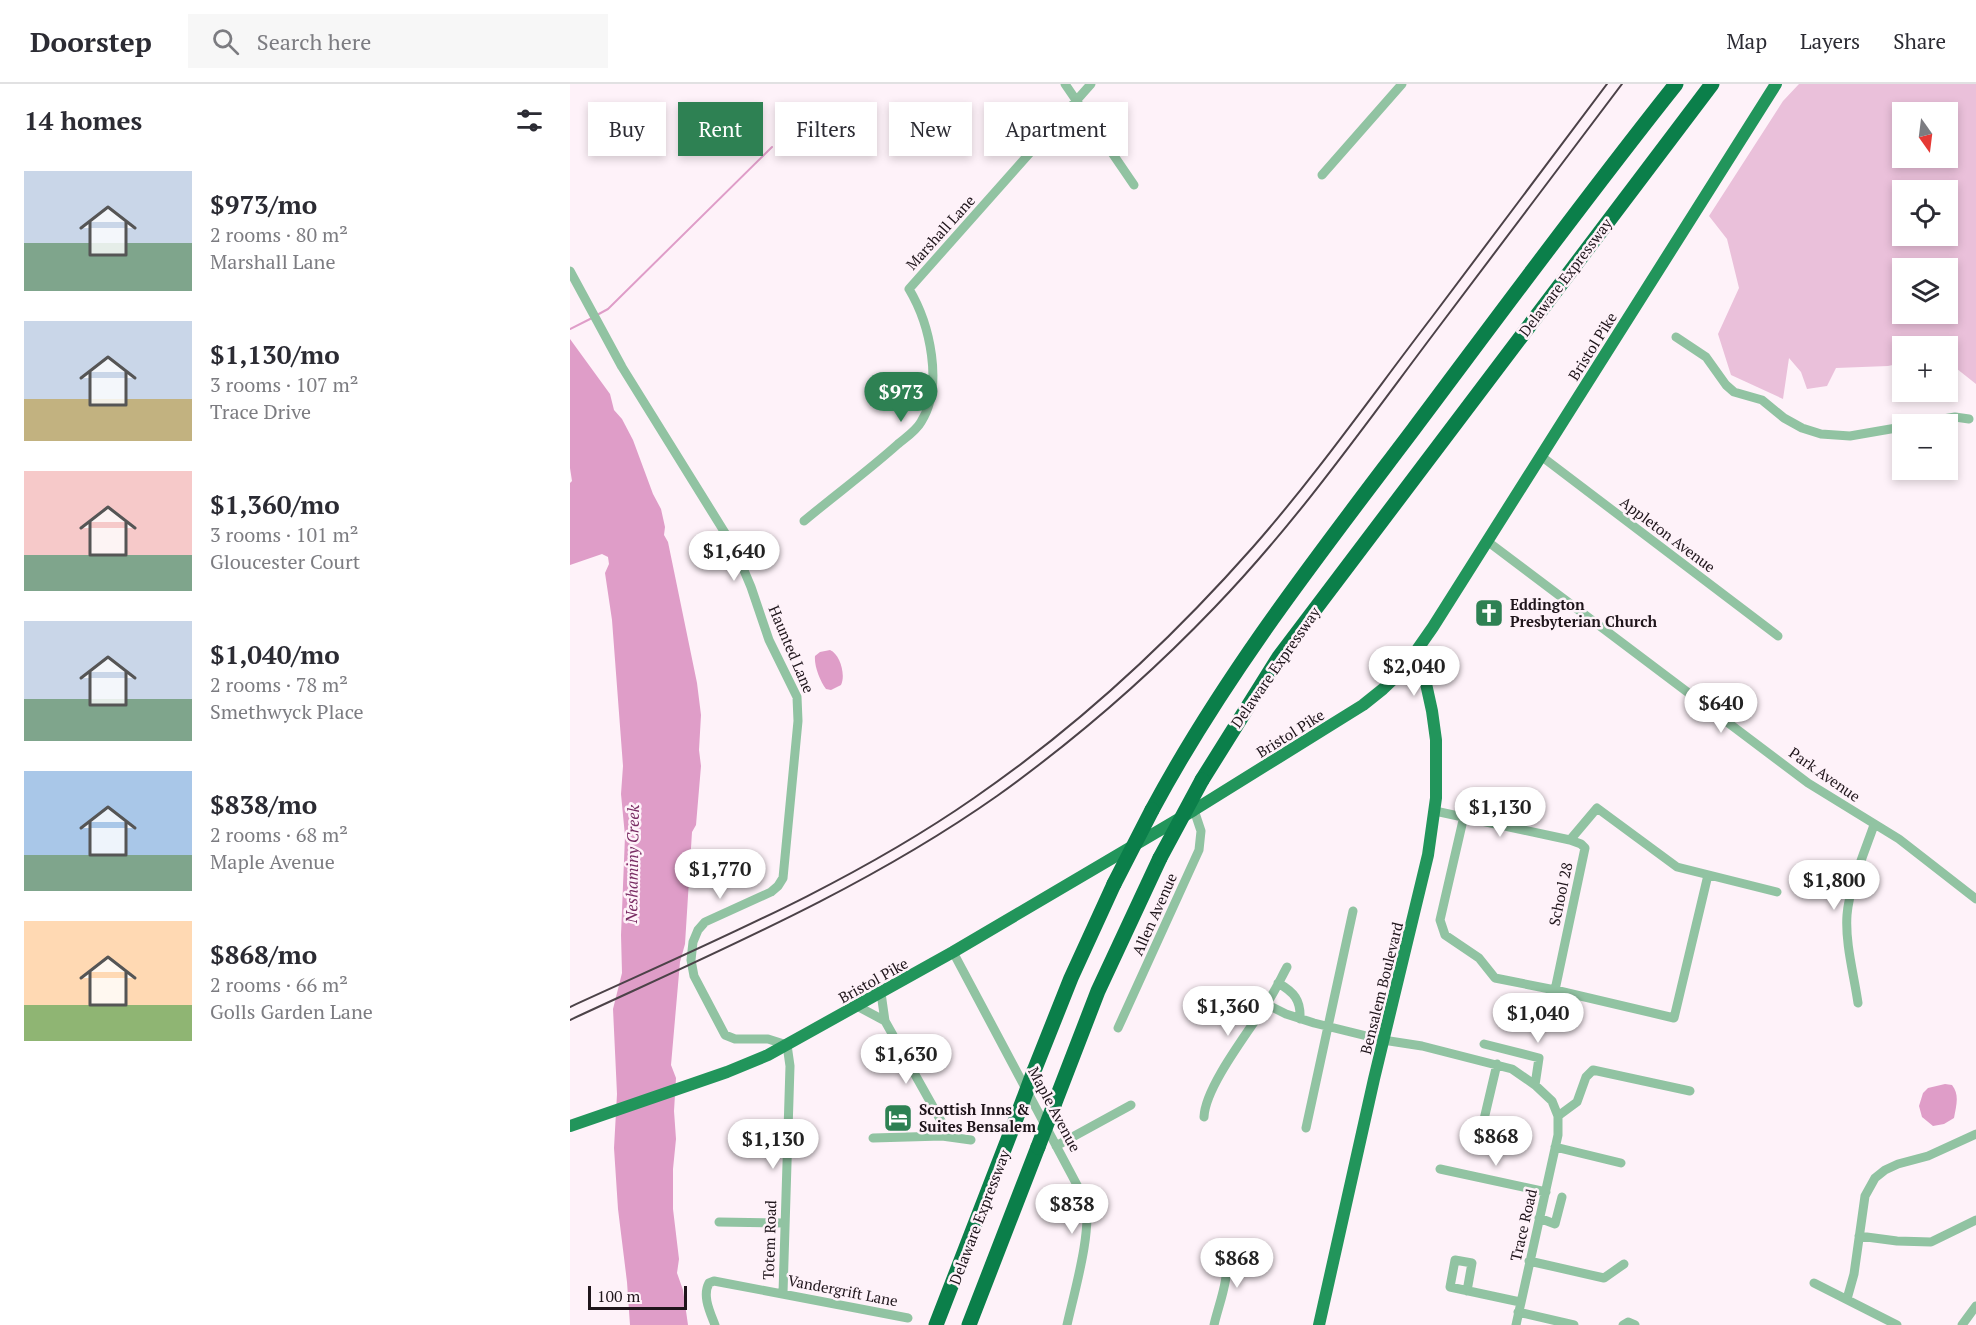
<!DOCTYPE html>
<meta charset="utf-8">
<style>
:root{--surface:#fff;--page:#f7f7f7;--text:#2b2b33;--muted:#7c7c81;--line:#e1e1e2;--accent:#2e8153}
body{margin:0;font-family:"PT Serif",serif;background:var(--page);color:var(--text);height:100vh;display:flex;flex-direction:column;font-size:22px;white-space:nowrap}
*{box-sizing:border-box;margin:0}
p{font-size:20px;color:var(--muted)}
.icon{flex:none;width:33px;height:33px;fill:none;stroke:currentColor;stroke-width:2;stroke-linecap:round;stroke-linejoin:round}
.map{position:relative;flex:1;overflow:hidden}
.panel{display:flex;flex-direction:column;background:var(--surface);width:570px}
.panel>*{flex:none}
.banner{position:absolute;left:18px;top:18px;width:570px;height:54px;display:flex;gap:12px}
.needle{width:39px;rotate:166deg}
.buttons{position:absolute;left:1322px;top:18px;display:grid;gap:12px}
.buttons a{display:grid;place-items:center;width:66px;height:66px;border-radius:0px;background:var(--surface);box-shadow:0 3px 9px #0003;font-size:30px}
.scale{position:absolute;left:18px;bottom:15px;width:99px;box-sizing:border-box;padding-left:6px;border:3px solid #1f151b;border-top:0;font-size:16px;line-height:21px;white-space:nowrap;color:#1f151b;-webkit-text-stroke:4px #fef2f9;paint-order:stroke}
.price{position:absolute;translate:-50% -51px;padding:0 14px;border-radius:21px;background:#fff;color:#222;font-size:20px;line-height:39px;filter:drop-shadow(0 2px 3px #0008)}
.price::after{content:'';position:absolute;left:50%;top:36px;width:18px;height:14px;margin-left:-9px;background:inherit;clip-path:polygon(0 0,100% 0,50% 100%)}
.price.active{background:var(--accent);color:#fff}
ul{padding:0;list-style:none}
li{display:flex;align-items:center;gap:18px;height:150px;padding:0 24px}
li span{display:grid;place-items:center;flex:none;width:168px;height:120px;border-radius:0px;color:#555}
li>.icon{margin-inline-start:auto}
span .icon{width:72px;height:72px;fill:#fffc;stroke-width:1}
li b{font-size:26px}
h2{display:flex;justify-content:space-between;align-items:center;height:72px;padding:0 24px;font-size:26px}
.pill{padding:0 21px;border-radius:0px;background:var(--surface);box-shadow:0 3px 9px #0003;font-size:21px;line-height:54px}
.pill.active{background:var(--accent);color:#fff}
header{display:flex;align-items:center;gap:36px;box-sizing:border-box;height:84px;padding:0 30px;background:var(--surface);border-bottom:2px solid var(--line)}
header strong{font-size:28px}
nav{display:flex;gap:33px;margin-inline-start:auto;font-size:21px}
.search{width:420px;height:54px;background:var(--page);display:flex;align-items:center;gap:15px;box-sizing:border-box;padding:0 21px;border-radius:0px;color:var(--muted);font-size:22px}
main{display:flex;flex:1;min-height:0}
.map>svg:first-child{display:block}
</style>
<header>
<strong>Doorstep</strong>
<div class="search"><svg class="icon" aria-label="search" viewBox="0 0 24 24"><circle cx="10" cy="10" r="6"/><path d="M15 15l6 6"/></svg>Search here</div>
<nav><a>Map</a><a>Layers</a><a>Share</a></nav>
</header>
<main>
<section class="panel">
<h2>14 homes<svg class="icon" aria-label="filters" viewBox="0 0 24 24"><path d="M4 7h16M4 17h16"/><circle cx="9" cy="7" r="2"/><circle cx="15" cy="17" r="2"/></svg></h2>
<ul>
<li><span style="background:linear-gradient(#c9d6e8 60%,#7fa58c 0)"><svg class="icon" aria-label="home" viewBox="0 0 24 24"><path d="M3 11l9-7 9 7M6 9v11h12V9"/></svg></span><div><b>$973/mo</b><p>2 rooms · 80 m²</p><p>Marshall Lane</p></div></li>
<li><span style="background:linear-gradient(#c9d6e8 65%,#c2b280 0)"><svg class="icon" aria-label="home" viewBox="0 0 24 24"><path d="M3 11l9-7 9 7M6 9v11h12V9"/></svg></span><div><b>$1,130/mo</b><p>3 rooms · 107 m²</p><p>Trace Drive</p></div></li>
<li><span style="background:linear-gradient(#f6c9c9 70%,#7fa58c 0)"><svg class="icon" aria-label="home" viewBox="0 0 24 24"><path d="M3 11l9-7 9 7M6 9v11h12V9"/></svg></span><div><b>$1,360/mo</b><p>3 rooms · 101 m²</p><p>Gloucester Court</p></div></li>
<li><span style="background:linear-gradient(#c9d6e8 65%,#7fa58c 0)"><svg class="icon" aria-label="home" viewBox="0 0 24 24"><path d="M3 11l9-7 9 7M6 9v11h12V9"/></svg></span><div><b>$1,040/mo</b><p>2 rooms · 78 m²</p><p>Smethwyck Place</p></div></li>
<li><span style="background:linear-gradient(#a9c7e8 70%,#7fa58c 0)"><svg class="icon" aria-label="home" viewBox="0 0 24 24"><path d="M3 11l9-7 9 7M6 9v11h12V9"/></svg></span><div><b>$838/mo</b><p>2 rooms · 68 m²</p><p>Maple Avenue</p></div></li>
<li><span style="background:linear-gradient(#ffd9b3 70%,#8fb573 0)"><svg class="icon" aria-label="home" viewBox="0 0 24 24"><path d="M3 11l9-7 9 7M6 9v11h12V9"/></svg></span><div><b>$868/mo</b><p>2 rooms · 66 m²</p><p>Golls Garden Lane</p></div></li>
</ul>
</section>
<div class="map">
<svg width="1406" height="1241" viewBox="0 0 1406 1241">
<rect width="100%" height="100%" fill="#fef2f9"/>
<path fill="#eac0da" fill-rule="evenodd" d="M 1229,0 L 1406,0 L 1406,300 L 1377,277 L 1377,262 L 1332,262 L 1332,279 L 1318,282 L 1266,284 L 1257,302 L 1237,305 L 1231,288 L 1219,274 L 1213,315 L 1161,291 L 1148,250 L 1169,204 L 1157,155 L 1139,132 L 1213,17 ZM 1332,28 L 1377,28 L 1377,74 L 1332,74 ZM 1332,106 L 1377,106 L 1377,152 L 1332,152 ZM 1332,184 L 1377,184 L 1377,230 L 1332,230 Z"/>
<path fill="#df9dc8" d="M 0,255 L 40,310 L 44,326 L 52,335 L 63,356 L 83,410 L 91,425 L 95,443 L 94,451 L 98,458 L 127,599 L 131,631 L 129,666 L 131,682 L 126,741 L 122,748 L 115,860 L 110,878 L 101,981 L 106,994 L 104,1027 L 106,1055 L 103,1085 L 103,1125 L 109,1175 L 107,1189 L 113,1206 L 118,1241 L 60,1241 L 57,1198 L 48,1125 L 44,1064 L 47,1010 L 43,925 L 52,889 L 51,851 L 55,752 L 51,710 L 53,682 L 42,536 L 35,489 L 39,480 L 38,473 L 32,470 L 0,481 L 0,399 L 2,397 L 0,384 Z
M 260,566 C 270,570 276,591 271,601 L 261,606 L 256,605 C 250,597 244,582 245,572 L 250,568 Z
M 1375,1000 L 1382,1001 C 1390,1011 1386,1022 1384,1034 L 1374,1040 L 1363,1042 L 1352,1033 L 1349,1022 L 1353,1009 L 1358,1004 Z"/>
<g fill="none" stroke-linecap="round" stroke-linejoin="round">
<path stroke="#df9dc8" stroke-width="2" d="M 27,231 L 38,225 L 202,63
M 0,245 L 22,234"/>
<path stroke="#91c3a2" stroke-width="9" d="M 495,0 L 564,101
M 752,91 L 832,0
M 0,187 L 52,283 L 165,465 L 181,503 L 199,556 L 227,613 L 228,637 L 213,794 L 208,802 L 201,808 L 135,838 L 128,846 L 123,858 L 121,876 L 124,892 L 155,951 L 165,955 L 198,955 L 217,961 L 220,982 L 213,1209
M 1106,253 L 1136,273 L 1156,301 L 1164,308 L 1192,316 L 1214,334 L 1232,344 L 1251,350 L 1280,352 L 1332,343
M 1344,340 L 1385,333 L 1399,335
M 971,372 L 1208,552
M 234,437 C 265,411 298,387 328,360 C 335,354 346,347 351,338 C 374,302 360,240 339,205 L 521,0
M 917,457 L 1238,699 L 1329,755 L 1406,815
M 865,727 L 1000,756
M 894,732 L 870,836 L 875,851 L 909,874 L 925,894 L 985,906 L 1104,934 L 1138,791
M 383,868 L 515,1116 C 523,1145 504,1209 497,1241
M 708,899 C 724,908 731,916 730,935
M 985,906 L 1015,764 L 1011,760 L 1000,756 L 1027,724 L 1107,783 L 1207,808
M 311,909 L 315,937 L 380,1053
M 1288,919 C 1284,891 1275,859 1277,831 C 1279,804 1295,767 1304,741
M 696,920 L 716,930 L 744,939 L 813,956 L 852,962 L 942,985 L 965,1001 L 982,1017 L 988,1032 L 988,1051 L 946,1241
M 287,922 L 315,937
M 548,944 L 629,766 L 631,747 L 624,726
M 914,960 L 969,974 L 965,1001
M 988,1032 L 1007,1018 L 1016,993 L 1023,986 L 1120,1007
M 634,1033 C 635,1002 682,943 699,916 C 706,905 711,894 717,883
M 736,1044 L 783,827
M 911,1048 L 927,980
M 303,1054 L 372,1052 L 401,1056
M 486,1062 L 561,1021
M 985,1063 L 1051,1079
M 870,1085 L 976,1108
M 969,1134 L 985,1140 L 992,1113
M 149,1138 L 215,1139
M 1289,1152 L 1327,1157 L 1361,1158 L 1406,1136
M 959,1177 L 1034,1194 L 1054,1180
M 1244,1199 L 1327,1241
M 897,1207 L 902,1179 L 885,1176 L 880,1203 L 950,1218
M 1277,1215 L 1284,1190 L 1295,1112 L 1305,1094 L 1315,1086 L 1328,1080 L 1358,1072 L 1406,1050
M 948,1228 L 1004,1241
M 145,1241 C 140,1228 132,1212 139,1199 L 144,1197 L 338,1234
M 644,1241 C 649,1219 661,1192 655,1169
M 1053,1241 L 1058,1238 L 1065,1241
M 1392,1241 L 1406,1222"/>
<path stroke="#22955b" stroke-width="12" d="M 0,1042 L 157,988 L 198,971 L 383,868 L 624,726 L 793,621 L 813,605 L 833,586 L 863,543 L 1206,0
M 749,1241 L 804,995 L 858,771 L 866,714 L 866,656 L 862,627 L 853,586 L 842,576"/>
<path stroke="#0b7f4a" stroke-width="15" d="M 632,696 L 709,573 L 1142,0
M 582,726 C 655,590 750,469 843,346 C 930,230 1016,113 1106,0
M 464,987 L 501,894 L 544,800
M 484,1021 L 528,907 L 590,774
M 366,1241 L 449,1027
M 399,1241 L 468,1063"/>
<path stroke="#4c4248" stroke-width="2" d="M 0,923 C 137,860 279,801 404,714 C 507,643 600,557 683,463 C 747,390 803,310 862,233 C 920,155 979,78 1037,0
M 0,936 C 146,868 295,805 427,712 C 505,656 578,593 645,523 C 726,439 795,341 865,248 C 927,165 990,83 1052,0"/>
<path stroke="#0b7f4a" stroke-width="15" d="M 590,774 L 632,696
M 544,800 L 582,726
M 449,1027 L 464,987
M 468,1063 L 484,1021"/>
</g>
<defs>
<g id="church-square" transform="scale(1.5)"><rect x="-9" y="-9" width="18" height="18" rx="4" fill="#2e8153" stroke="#fef2f9"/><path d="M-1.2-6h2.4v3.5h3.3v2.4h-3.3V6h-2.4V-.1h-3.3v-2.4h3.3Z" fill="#fff"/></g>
<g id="hotel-square" transform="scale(1.5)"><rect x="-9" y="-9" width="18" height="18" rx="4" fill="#2e8153" stroke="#fef2f9"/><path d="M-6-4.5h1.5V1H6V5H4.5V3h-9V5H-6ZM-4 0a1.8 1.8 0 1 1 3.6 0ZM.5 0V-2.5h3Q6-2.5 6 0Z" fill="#fff"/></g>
</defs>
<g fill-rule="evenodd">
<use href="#church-square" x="919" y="529"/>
<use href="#hotel-square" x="328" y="1034"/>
</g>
<g text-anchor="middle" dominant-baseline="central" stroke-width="5" stroke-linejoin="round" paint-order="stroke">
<g font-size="15" fill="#1f151b" stroke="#fef2f9">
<text transform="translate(370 148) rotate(-48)">Marshall Lane</text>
<text transform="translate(995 193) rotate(-53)">Delaware Expressway</text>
<text transform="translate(1022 262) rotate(-58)">Bristol Pike</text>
<text transform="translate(1098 450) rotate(37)">Appleton Avenue</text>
<text transform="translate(222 565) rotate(67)">Haunted Lane</text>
<text transform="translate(705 583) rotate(-55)">Delaware Expressway</text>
<text transform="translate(720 649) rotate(-32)">Bristol Pike</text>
<text transform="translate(1255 690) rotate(35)">Park Avenue</text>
<text transform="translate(990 810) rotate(-78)">School 28</text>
<text transform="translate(584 830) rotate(-66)">Allen Avenue</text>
<text transform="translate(303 896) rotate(-29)">Bristol Pike</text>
<text transform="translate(811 904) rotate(-76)">Bensalem Boulevard</text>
<text transform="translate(485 1025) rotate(62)">Maple Avenue</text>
<text transform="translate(409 1133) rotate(-69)">Delaware Expressway</text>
<text transform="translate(953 1141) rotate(-77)">Trace Road</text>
<text transform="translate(199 1156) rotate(-88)">Totem Road</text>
<text transform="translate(273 1206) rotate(11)">Vandergrift Lane</text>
</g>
<g font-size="15" font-weight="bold" fill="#1f151b" stroke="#fef2f9" text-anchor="start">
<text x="940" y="520">Eddington<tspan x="940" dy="17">Presbyterian Church</tspan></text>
<text x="349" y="1025">Scottish Inns &amp;<tspan x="349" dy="17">Suites Bensalem</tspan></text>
</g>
<g font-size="16" font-style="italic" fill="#792c63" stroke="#fef2f9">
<text transform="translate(62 780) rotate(-89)">Neshaminy Creek</text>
</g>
</g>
</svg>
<div class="buttons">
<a><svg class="needle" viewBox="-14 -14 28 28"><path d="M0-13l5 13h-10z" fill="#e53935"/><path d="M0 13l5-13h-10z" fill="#7c7c81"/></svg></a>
<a><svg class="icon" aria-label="locate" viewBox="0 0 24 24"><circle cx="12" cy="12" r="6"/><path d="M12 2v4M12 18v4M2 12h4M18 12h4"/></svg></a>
<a><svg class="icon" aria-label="layers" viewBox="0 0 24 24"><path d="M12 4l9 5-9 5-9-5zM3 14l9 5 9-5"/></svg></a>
<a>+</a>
<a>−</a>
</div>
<div class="scale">100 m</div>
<b class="price active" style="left:331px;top:339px">$973</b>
<b class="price" style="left:164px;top:498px">$1,640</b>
<b class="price" style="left:844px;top:613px">$2,040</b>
<b class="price" style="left:1151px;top:650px">$640</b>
<b class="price" style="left:930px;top:754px">$1,130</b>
<b class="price" style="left:150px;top:816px">$1,770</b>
<b class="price" style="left:1264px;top:827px">$1,800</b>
<b class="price" style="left:658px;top:953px">$1,360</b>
<b class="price" style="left:968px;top:960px">$1,040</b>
<b class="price" style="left:336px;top:1001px">$1,630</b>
<b class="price" style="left:926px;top:1083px">$868</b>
<b class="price" style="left:203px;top:1086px">$1,130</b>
<b class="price" style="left:502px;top:1151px">$838</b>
<b class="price" style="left:667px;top:1205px">$868</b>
<div class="banner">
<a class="pill">Buy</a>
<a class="pill active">Rent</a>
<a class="pill">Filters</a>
<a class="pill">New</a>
<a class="pill">Apartment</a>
</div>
</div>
</main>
